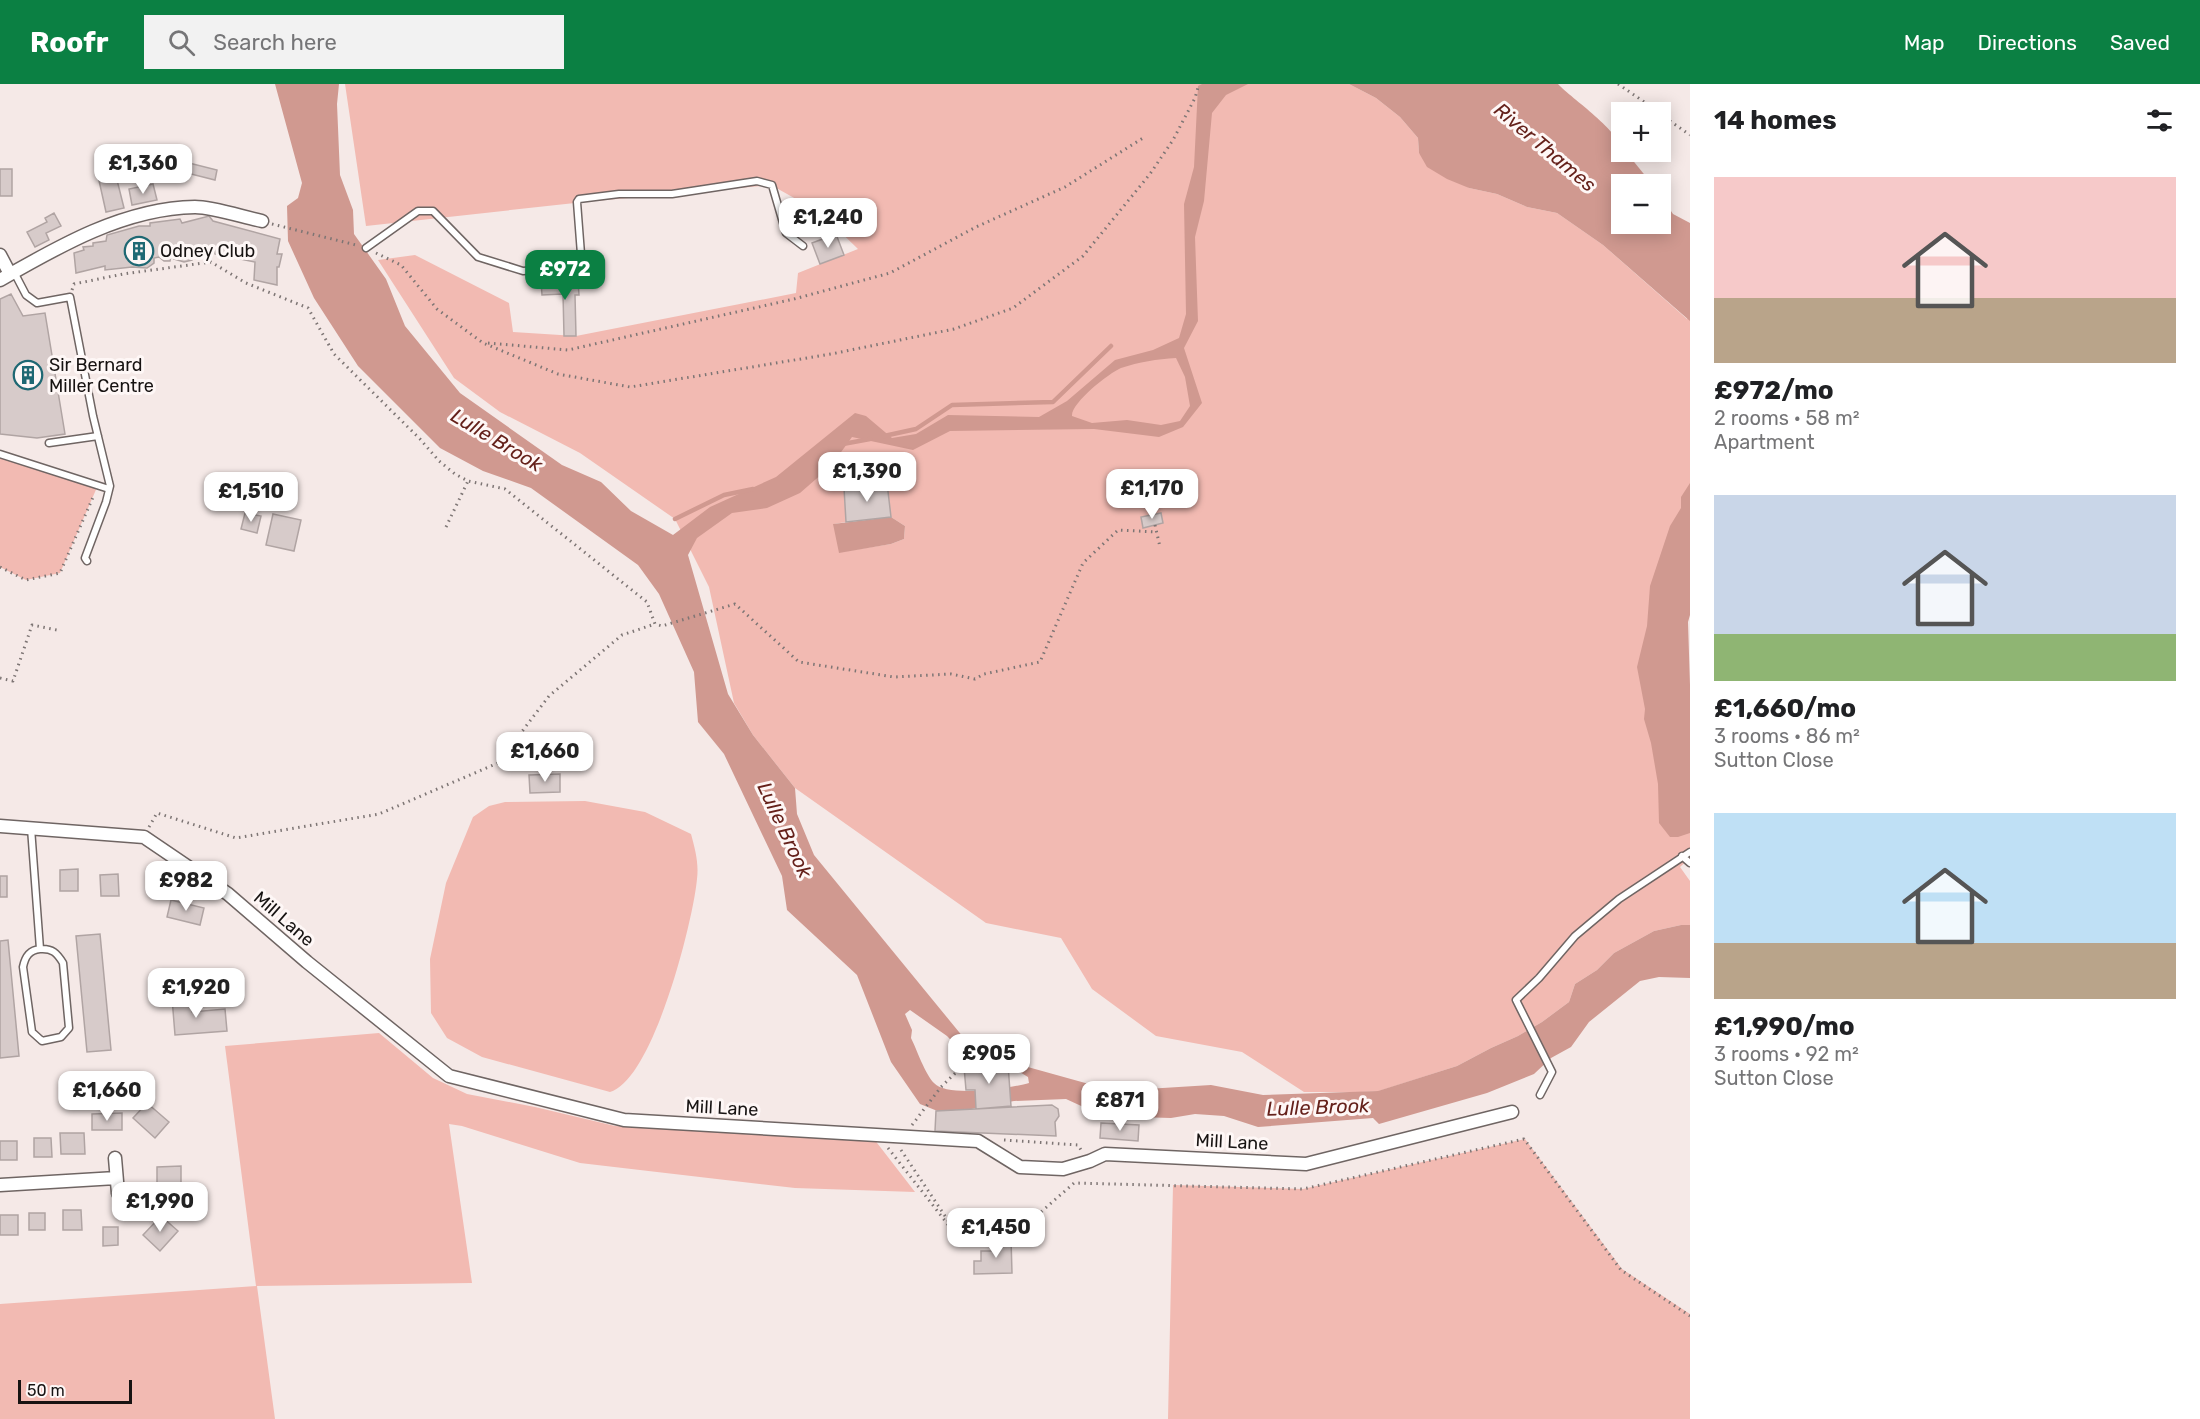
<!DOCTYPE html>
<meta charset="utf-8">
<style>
:root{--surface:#fff;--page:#f2f2f2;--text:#202124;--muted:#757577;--accent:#0b8043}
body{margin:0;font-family:Rubik,sans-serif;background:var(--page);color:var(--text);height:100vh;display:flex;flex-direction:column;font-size:22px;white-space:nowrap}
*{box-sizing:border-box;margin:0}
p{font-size:20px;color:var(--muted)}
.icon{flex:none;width:33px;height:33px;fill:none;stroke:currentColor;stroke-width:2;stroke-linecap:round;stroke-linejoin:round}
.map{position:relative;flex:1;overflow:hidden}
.drawer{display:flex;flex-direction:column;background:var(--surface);width:510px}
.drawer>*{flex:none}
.controls{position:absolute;left:1611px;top:18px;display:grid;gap:12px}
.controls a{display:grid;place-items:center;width:60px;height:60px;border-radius:0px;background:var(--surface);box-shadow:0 3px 15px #0003;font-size:30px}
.scale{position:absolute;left:18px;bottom:15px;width:114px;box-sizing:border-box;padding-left:6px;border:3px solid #171312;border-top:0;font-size:16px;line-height:21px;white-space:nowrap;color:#171312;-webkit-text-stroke:4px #fef7f6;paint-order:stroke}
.price{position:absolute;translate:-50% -51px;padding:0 14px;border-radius:12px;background:#fff;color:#222;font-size:20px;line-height:39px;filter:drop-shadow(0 2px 3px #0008)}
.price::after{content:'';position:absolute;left:50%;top:36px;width:18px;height:14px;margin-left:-9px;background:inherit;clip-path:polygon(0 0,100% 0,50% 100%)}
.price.current{background:var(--accent);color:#fff}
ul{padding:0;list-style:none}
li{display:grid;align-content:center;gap:12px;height:318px;padding:0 24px}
li span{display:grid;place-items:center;height:186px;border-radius:0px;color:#555}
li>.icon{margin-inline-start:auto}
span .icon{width:108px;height:108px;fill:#fffc;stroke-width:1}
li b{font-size:26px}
h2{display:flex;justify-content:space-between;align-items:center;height:72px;padding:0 24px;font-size:26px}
header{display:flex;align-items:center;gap:36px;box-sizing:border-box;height:84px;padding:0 30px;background:var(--accent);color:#fff}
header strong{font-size:28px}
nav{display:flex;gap:33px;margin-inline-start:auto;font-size:21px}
.search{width:420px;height:54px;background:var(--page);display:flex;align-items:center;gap:15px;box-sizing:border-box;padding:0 21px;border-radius:0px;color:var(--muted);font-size:22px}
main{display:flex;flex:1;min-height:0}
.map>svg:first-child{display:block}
</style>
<header>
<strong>Roofr</strong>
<div class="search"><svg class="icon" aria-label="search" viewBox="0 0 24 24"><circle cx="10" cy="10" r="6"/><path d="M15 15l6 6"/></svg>Search here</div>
<nav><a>Map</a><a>Directions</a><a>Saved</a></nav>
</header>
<main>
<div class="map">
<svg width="1690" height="1335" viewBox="0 0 1690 1335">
<rect width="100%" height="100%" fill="#f5e9e7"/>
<path fill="#f2bab2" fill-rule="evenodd" d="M 345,0 L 1349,0 L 1376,14 L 1400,33 L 1418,54 L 1419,69 L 1469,104 L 1497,110 L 1527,123 L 1557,129 L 1603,161 L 1687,235 L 1690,229 L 1690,431 L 1675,455 L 1690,712 L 1690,774 L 1680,783 L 1690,797 L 1690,841 L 1681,841 L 1654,847 L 1614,869 L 1597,886 L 1575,900 L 1569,918 L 1542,938 L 1518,952 L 1491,964 L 1457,982 L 1379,1007 L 1361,1008 L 1304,1008 L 1242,968 L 1156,952 L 1092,905 L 1061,854 L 986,839 L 795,704 L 753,651 L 734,619 L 709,503 L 675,435 L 580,369 L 500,328 L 454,294 L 378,176 L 415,171 L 509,219 L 513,248 L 576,252 L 796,209 L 798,189 L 858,165 L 821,129 L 771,101 L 584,118 L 366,142 ZM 887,399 L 891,433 L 905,442 L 904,455 L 891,460 L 840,468 L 834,440 L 846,438 L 844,404 Z
M 0,370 L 98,401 L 60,489 L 26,496 L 0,483 Z
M 585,717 L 645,728 L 691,750 C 695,765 699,779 697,795 C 693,838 653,996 610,1008 L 482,973 L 447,954 L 431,929 L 430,875 L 446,799 L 473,733 L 489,722 L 505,718 Z
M 379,949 L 433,994 L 467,1010 L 535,1023 L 615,1042 L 874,1055 L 915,1108 L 795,1104 L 580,1079 L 462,1042 L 449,1040 L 472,1199 L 257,1202 L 275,1335 L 0,1335 L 0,1220 L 256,1202 L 225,962 Z
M 1525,1055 L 1622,1185 L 1690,1230 L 1690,1335 L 1168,1335 L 1173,1101 L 1303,1105 Z"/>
<path fill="#d09990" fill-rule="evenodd" d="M 275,0 L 339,0 L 337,20 L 340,91 L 353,126 L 354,150 L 386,195 L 405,242 L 460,309 L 562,381 L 601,398 L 631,427 L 673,451 L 710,423 L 776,393 L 855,329 L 866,332 L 892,354 L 916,350 L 948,331 L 1039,333 L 1067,317 L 1115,276 L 1153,266 L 1179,254 L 1186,230 L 1184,120 L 1194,83 L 1198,2 L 1202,0 L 1248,0 L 1226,11 L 1212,29 L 1204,117 L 1195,153 L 1198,237 L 1184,264 L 1202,319 L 1183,343 L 1159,353 L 1094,345 L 950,347 L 913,366 L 852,353 L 831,382 L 800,409 L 767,424 L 732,429 L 697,454 L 688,471 L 728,610 L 753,651 L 795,704 L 797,730 L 814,771 L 986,981 L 1017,980 L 1114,1007 L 1211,1001 L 1263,1011 L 1378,1007 L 1457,982 L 1491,964 L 1518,952 L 1542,938 L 1569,918 L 1575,900 L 1597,886 L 1614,869 L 1654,847 L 1681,841 L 1690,841 L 1690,894 L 1659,893 L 1640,897 L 1589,938 L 1571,963 L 1551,974 L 1534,990 L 1487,1009 L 1379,1040 L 1373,1034 L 1258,1043 L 1224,1032 L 1195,1030 L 1171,1034 L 1103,1032 L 1066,1015 L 1014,1017 L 945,1030 L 920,1020 L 891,978 L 857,891 L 787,826 L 782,792 L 724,670 L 698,638 L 694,588 L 659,510 L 638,481 L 531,404 L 483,387 L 440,364 L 358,282 L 314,214 L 288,157 L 287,122 L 298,114 L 302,99 ZM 1176,274 L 1185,293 L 1190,322 L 1180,337 L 1161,341 L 1127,336 L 1092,339 L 1072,332 C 1071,319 1109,289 1121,284 C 1139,278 1157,275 1176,274 ZM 910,926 L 947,952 L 973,979 L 988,989 L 1018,987 L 1028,993 L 1029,999 C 1011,1004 947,1014 934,999 C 925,990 917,966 911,954 L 912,946 L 905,930 Z
M 1349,0 L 1558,0 C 1572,15 1622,48 1622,68 L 1626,68 L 1652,100 L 1622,100 L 1622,140 L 1660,140 L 1661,112 L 1673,130 L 1690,139 L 1690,237 L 1603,161 L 1557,129 L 1527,123 L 1497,110 L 1469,104 L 1447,95 L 1427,83 L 1419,69 L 1418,54 L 1400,33 L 1376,14 Z
M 1690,399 L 1690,531 L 1688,538 L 1690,601 L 1690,749 L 1678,753 L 1670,753 L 1659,739 L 1658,700 L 1651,659 L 1644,635 L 1645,625 L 1637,583 L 1647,542 L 1650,502 L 1670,442 L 1681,424 L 1681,413 Z
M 891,433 L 905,442 L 904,455 L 891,460 L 839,469 L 833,440 Z"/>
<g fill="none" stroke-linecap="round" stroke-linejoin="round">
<path stroke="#d09990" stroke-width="4.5" d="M 884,352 L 916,345 L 952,321 L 1053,318 L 1111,262
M 843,360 L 870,355
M 675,435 L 724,411 L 753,405"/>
</g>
<path fill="#d7cbca" stroke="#b0a4a3" stroke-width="1.5" d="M 189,79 L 217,86 L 215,96 L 187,89 Z
M 0,85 L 12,85 L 12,112 L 0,112 Z
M 115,88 L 124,124 L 106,128 L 98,92 Z
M 153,100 L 157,116 L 132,121 L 129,105 Z
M 54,129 L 61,142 L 46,149 L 49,156 L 35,163 L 27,148 L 47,138 L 45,134 Z
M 209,132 L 213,137 L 280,155 L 277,170 L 282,170 L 279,183 L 277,183 L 277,201 L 254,196 L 255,178 L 215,170 L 215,167 L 196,164 L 192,176 L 184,178 L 174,175 L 176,171 L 171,171 L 170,177 L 164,177 L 159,173 L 154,174 L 154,179 L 147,184 L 132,183 L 105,186 L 105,182 L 76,189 L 74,169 L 84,166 L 83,163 L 93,162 L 93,159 L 106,157 L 107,151 L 139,142 L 150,142 L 150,139 L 180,135 L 182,139 Z
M 836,150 L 844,171 L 820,180 L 812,159 Z
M 578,196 L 579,211 L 575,211 L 576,252 L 564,252 L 563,210 L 542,211 L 541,197 Z
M 11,210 L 23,232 L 45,229 L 65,350 L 37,354 L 0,350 L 0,215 Z
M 887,399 L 891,433 L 846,438 L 844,404 Z
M 245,429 L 261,432 L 257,449 L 241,445 Z
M 1161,429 L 1163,439 L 1143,444 L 1141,433 Z
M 273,430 L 301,436 L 294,467 L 266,461 Z
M 560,690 L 560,708 L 530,709 L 529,691 Z
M 78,785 L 78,807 L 60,807 L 60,786 Z
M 118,790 L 119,812 L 101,812 L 100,791 Z
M 0,792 L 7,792 L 7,813 L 0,813 Z
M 171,816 L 204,824 L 200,841 L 167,833 Z
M 100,850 L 111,966 L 87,968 L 76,852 Z
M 8,856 L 19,972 L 0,974 L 0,857 Z
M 212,889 L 213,903 L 180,906 L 179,892 Z
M 190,912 L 192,928 L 225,925 L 227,947 L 175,951 L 172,914 Z
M 1008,980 L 1011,1022 L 976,1025 L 975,1006 L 966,1006 L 964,983 Z
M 147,1019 L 169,1038 L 155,1054 L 133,1034 Z
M 1052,1021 L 1058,1025 L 1059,1032 L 1055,1038 L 1056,1052 L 935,1047 L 936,1027 Z
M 122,1029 L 122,1046 L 92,1046 L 92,1030 Z
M 1101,1039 L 1139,1041 L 1138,1057 L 1100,1054 Z
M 60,1049 L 84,1049 L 85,1070 L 61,1070 Z
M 34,1054 L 51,1054 L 52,1073 L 34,1073 Z
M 0,1057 L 17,1057 L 17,1076 L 0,1076 Z
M 181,1082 L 181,1105 L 157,1105 L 157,1083 Z
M 63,1126 L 81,1126 L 82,1146 L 63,1146 Z
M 29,1129 L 45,1129 L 45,1146 L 29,1146 Z
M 0,1131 L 18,1131 L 18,1151 L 0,1151 Z
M 161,1132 L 178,1147 L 160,1167 L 143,1151 Z
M 103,1143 L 118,1143 L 118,1161 L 103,1162 Z
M 993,1154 L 1011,1154 L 1012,1189 L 974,1190 L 974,1177 L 981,1177 L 981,1167 L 993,1167 Z"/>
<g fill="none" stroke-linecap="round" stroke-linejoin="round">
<g stroke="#6f6563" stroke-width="9">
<path id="lane" d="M 366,164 L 418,127 L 433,127 L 478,173 L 523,187 L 589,183
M 582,183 L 577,118 L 579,115 L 619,110 L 672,110 L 757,97 L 772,101 L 786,149 L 803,162
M 14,188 L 26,211 L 37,219 L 70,213 L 93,332 L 110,402 L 106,418 L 85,474 L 87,477
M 49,359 L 98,352
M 0,370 L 109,405
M 31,744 L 40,865 C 52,864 57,869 63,879 L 69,944 L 61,953 L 42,957 L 32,948 L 23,883 C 25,873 29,866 40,865
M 1682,772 L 1690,779
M 1540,1011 L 1552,988 L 1516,916 L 1539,894 L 1575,852 L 1619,815 L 1690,768"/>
</g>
<g stroke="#6f6563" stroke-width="15">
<path id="street" d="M 0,171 L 10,190
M 0,196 C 59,162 125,124 195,123 C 213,123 243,133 262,137
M 0,742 L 144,753 L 228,810 L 307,878 L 449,992 L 624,1036 L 978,1057 L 1020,1083 L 1063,1085 L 1090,1077 L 1105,1070 L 1306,1080 L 1512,1028
M 115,1074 L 118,1109
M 0,1101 L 116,1094"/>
</g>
<path stroke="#7d7574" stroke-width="3" stroke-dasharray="1.5 4.5" stroke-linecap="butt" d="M 1618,0 L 1659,28
M 1660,30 L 1690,51
M 272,140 L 356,161
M 376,169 L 401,181 L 437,225 L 483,259 L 558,290 L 630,303 L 831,270 L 954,245 L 1013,224 L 1083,172 L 1150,90 L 1173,56 L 1195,14 L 1199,0
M 72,206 L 74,200 L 123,190 L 211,178 L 246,199 L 308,224 L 334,270 L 420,355 L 439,377 L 455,390 L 468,397 L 505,405 L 647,518 L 655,540 L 662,542 L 735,520 L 799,578 L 894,593 L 951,590 L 975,595 L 984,590 L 1040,578 L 1083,479 L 1118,446 L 1157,448
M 488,259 L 568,266 L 794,215 L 890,189 L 976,143 L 1065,103 L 1143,54
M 1155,441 L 1160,463
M 446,443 L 468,397
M 0,483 L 26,496 L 60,489 L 94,411
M 0,594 L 13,597 L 32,541 L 57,546
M 149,743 L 157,729 L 236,754 L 379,730 L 498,679 L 549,612 L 622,551 L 655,540
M 912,1041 L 941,1003 L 978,967
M 1004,1056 L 1078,1061 L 1081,1066
M 888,1064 L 957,1152
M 901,1066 L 955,1147 L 1016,1150 L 1074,1099 L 1303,1105 L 1524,1055 L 1621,1186 L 1690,1232"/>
<use href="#lane" stroke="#fff" stroke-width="6"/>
<use href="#street" stroke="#fff" stroke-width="12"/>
</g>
<defs>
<g id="building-ring" transform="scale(1.5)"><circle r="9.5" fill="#fef7f6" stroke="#1e6873" stroke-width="1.5"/><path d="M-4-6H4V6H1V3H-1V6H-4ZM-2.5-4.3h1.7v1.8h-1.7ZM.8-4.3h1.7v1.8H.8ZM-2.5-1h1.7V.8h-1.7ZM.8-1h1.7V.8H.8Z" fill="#1e6873"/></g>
</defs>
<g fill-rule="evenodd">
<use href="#building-ring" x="139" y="167"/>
<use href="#building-ring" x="28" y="291"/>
</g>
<g text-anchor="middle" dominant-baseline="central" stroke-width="6" stroke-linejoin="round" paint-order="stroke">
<g font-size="18" fill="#171312" stroke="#fef7f6" text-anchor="start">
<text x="160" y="167">Odney Club</text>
<text x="49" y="281">Sir Bernard<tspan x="49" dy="21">Miller Centre</tspan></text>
</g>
<g font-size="18" fill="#171312" stroke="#fef7f6">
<text transform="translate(284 835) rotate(41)">Mill Lane</text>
<text transform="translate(722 1024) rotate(3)">Mill Lane</text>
<text transform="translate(1232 1058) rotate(3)">Mill Lane</text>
</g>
<g font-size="20" font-style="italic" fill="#65211b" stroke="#fef7f6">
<text transform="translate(1545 63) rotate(40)">River Thames</text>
<text transform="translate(497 356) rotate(31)">Lulle Brook</text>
<text transform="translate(785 746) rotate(65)">Lulle Brook</text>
<text transform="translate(1318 1023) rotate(-2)">Lulle Brook</text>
</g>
</g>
</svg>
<div class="controls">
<a>+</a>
<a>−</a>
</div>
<div class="scale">50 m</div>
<b class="price" style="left:143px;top:111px">£1,360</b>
<b class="price" style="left:828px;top:165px">£1,240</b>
<b class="price current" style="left:565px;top:217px">£972</b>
<b class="price" style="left:867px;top:419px">£1,390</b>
<b class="price" style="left:1152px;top:436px">£1,170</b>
<b class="price" style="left:251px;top:439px">£1,510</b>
<b class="price" style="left:545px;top:699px">£1,660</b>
<b class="price" style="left:186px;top:828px">£982</b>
<b class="price" style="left:196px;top:935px">£1,920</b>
<b class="price" style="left:989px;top:1001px">£905</b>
<b class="price" style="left:107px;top:1038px">£1,660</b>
<b class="price" style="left:1120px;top:1048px">£871</b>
<b class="price" style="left:160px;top:1149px">£1,990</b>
<b class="price" style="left:996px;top:1175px">£1,450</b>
</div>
<section class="drawer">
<h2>14 homes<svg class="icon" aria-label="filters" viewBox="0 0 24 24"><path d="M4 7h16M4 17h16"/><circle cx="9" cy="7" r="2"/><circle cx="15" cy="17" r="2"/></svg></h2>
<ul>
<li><span style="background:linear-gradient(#f6c9c9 65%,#b9a48a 0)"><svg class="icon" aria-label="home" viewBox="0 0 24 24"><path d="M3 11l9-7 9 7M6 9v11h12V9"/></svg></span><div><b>£972/mo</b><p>2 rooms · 58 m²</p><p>Apartment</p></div></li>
<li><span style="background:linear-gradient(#c9d6e8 75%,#8fb573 0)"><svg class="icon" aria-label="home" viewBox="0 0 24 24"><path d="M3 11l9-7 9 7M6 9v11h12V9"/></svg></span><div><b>£1,660/mo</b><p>3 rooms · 86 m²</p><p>Sutton Close</p></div></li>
<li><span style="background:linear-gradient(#bfe0f5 70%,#b9a48a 0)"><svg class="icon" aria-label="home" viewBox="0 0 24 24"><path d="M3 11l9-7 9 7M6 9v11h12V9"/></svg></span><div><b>£1,990/mo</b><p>3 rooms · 92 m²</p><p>Sutton Close</p></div></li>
</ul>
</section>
</main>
